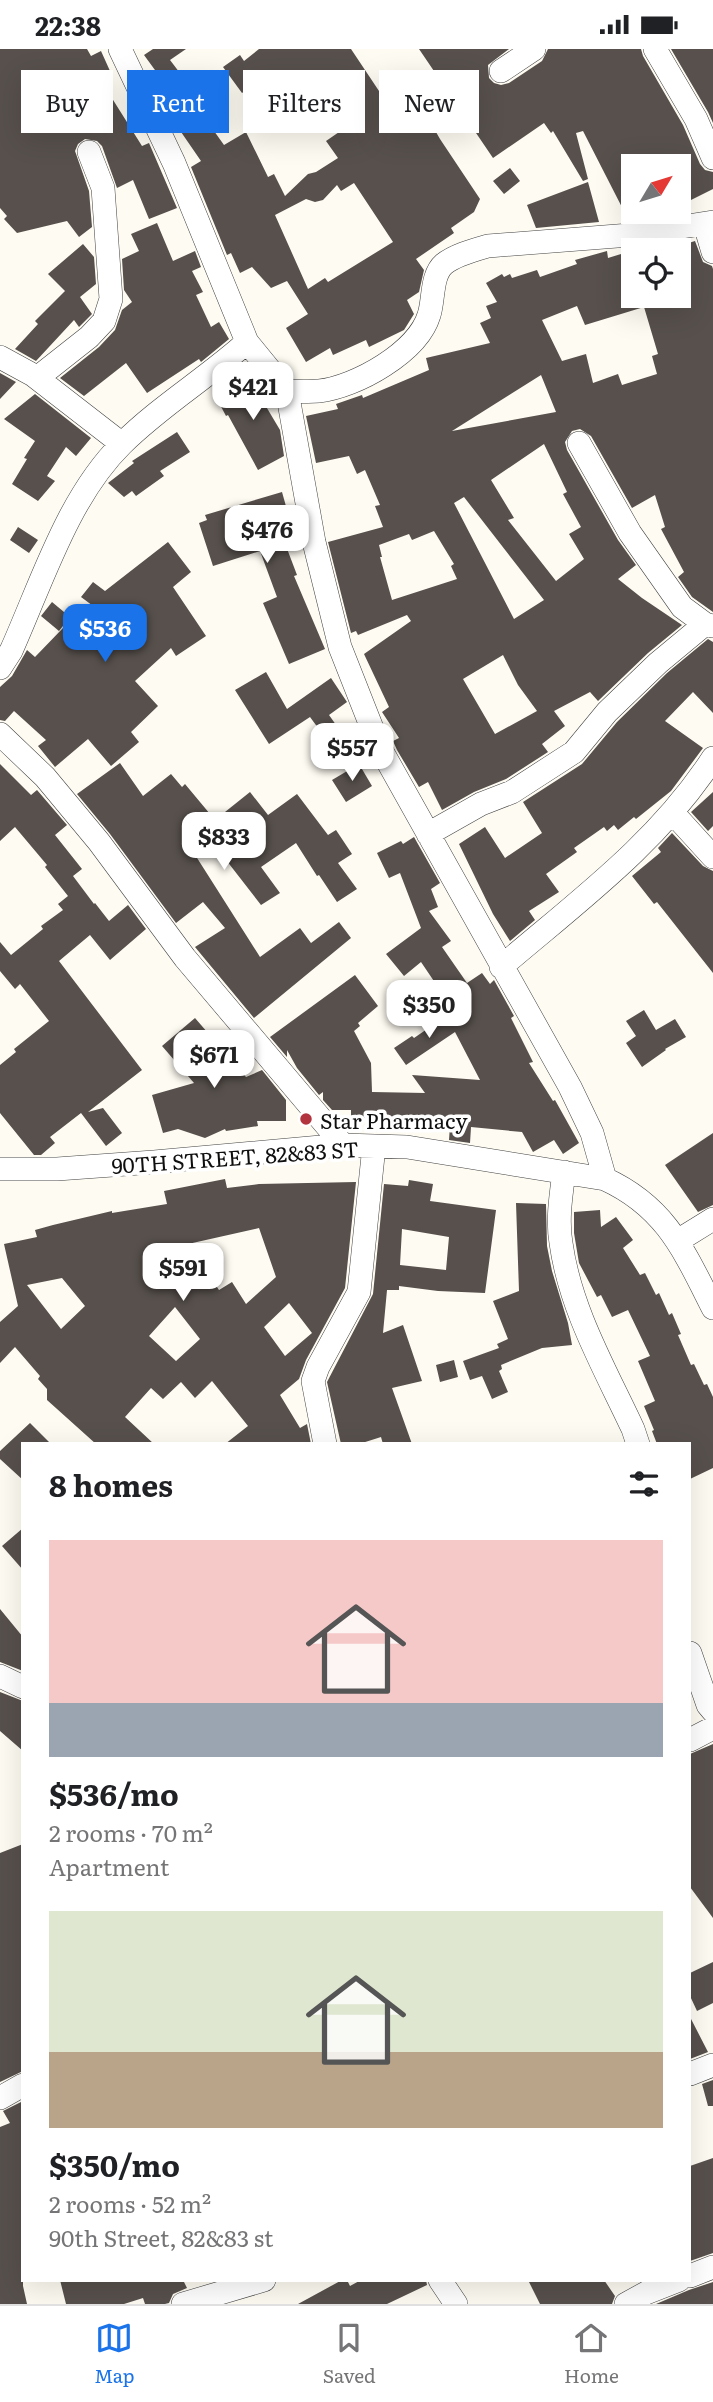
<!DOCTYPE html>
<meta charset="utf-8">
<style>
:root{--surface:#fff;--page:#f2f2f2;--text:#202124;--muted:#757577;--line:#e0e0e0;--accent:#1a73e8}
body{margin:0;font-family:Literata,serif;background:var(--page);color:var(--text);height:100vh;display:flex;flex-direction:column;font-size:26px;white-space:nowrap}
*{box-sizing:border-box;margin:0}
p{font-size:23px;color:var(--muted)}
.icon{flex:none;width:38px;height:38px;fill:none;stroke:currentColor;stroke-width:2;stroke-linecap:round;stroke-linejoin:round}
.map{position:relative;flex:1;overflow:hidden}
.drawer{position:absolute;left:21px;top:1393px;width:670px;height:840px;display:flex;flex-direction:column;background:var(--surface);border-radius:0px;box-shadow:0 7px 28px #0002}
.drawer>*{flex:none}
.hud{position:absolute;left:21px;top:21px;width:672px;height:63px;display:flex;gap:14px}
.needle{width:46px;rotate:52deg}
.tools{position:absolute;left:621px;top:105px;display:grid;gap:14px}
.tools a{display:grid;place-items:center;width:70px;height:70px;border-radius:0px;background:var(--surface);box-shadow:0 7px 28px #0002;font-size:35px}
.price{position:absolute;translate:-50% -60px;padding:0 16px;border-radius:14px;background:#fff;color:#222;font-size:23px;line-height:46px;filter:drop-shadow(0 2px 4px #0008)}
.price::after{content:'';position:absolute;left:50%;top:42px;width:21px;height:16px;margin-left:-10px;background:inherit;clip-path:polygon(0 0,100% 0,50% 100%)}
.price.selected{background:var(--accent);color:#fff}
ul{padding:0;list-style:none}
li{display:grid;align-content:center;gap:14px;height:371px;padding:0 28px}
li span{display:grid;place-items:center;height:217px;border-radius:0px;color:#555}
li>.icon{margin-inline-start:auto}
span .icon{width:126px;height:126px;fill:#fffc;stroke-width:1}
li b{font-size:30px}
h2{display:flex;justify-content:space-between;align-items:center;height:84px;padding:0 28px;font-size:30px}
.pill{padding:0 24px;border-radius:0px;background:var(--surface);box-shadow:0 7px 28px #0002;font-size:24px;line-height:63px}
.pill.selected{background:var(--accent);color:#fff}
.status{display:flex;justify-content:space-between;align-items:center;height:49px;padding:0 35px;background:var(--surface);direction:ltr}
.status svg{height:19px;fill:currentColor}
.tabs{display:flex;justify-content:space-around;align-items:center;height:98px;border-top:2px solid var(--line);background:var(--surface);font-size:19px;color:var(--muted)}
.tabs a{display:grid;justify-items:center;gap:4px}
.tabs .selected{color:var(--accent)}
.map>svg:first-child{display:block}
</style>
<div class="status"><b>22:38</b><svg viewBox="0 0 49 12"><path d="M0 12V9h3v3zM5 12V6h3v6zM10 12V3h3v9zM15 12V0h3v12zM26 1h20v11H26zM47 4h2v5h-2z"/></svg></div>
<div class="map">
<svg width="713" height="2255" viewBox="0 0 713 2255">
<rect width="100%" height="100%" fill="#fefbf2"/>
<path fill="#57504c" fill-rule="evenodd" d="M 0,0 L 87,0 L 91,7 L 101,2 L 110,22 L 98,27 L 142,97 L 149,94 L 177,159 L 149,170 L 133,131 L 117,139 L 102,97 L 97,92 L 85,90 L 78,95 L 75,102 L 89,142 L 92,178 L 79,188 L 67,172 L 17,184 L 4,170 L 7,167 L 0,159 Z
M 153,0 L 186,0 L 170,11 L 205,57 L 199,61 L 224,96 L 246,83 L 268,128 L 274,125 L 285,147 L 308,125 L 316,123 L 338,109 L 326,92 L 342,81 L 304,26 L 277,43 L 267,28 L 265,28 L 242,44 L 223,18 L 240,6 L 244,12 L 259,0 L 351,0 L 387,54 L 410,38 L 440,90 L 480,150 L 474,163 L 451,179 L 454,184 L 416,210 L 424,221 L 419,243 L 407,251 L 414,265 L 404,281 L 369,298 L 366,291 L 333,306 L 330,299 L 306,313 L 286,279 L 308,265 L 287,232 L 271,239 L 252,218 L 240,224 L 231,204 L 227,206 L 191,118 L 201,112 L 159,51 L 154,38 L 163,32 L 144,6 ZM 354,134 L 393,193 L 328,233 L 325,229 L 308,240 L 275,166 L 306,150 L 315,153 L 323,151 L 337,136 L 341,142 Z
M 419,0 L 509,0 L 488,16 L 489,29 L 494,34 L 501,36 L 509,34 L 542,12 L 548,0 L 641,0 L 643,7 L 683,76 L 700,115 L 705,121 L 713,123 L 713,140 L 679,157 L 679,117 L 634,117 L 634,163 L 658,163 L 660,167 L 629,172 L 583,82 L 576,84 L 588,130 L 583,132 L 553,82 L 551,84 L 544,74 L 493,109 Z
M 671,0 L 713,0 L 713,74 L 708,63 Z
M 510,119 L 520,132 L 504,145 L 493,132 Z
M 588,133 L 599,173 L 536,179 L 527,156 Z
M 157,174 L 173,212 L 195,202 L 201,218 L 192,222 L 203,243 L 196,246 L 211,278 L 219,273 L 229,290 L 201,313 L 199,310 L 147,344 L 126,314 L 84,347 L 60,329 L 99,298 L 115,281 L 122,261 L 132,253 L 124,241 L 122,210 L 139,202 L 131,185 Z
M 695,192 L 703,213 L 712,217 L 713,220 L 713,563 L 692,548 L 678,528 L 684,523 L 661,480 L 665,478 L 655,446 L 632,459 L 591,387 L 580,380 L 572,382 L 565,393 L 567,401 L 618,491 L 636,516 L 618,530 L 642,549 L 682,576 L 648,604 L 598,652 L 590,643 L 554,662 L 565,677 L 542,695 L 548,703 L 506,730 L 474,743 L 442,761 L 428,733 L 419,738 L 397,701 L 393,692 L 399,689 L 382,663 L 389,658 L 364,605 L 411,572 L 407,566 L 358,586 L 356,582 L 351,584 L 328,493 L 383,478 L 375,457 L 380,456 L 365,421 L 357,425 L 349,407 L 316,414 L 306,367 L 338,360 L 336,355 L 362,346 L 363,349 L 429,321 L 426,309 L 490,294 L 480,274 L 491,269 L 486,257 L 497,253 L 486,234 L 502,225 L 504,228 L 510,225 L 512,229 L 537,221 L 540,228 L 577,215 L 575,211 L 607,202 L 608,209 L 634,201 L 634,247 L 679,247 L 679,197 ZM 577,257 L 585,276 L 644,258 L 658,305 L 652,307 L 657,325 L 622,336 L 618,325 L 593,334 L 586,305 L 562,312 L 542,271 ZM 541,326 L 556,363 L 452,382 ZM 544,395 L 567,443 L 563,445 L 581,478 L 569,485 L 584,510 L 556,532 L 508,471 L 514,469 L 491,431 ZM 464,448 L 544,551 L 514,570 L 454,454 ZM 434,482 L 454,515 L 451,517 L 457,530 L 392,551 L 380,508 L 382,508 L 379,496 L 409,485 L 412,491 ZM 503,606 L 518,636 L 537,662 L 495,685 L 463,630 Z
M 83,195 L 94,208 L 96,235 L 80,248 L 92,265 L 79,278 L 74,271 L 36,312 L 15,300 L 38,275 L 35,272 L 65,242 L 48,225 Z
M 0,324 L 16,333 L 0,350 Z
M 255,328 L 265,347 L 261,349 L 280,381 L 284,407 L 258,421 L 228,366 L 226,367 L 216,348 Z
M 35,345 L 91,389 L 76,407 L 66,398 L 47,427 L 55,432 L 38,452 L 12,435 L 27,410 L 24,409 L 35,392 L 4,370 Z
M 177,383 L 190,403 L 160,422 L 164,427 L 136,447 L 132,442 L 124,448 L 108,434 L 134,414 L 132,412 Z
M 282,443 L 291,475 L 293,475 L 300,492 L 286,497 L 297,526 L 294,527 L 325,600 L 289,615 L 263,554 L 277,548 L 260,502 L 213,517 L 199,474 L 207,471 L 205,466 Z
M 18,478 L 38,491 L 29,504 L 10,491 Z
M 168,493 L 191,523 L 173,538 L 206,587 L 176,607 L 171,599 L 135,632 L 158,657 L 131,683 L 139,693 L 111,717 L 88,690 L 55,718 L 38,697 L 46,691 L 14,662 L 5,672 L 0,671 L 0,638 L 12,627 L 27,601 L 35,608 L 63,579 L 84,600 L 112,571 L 81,548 L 93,533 L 105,542 Z
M 52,553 L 70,568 L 59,582 L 41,567 Z
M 708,590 L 713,593 L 713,664 L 693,643 L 665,672 L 703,699 L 671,742 L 636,770 L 634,768 L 618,781 L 614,776 L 607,782 L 604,778 L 574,799 L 577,803 L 546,825 L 559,843 L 529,862 L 535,871 L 510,892 L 493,865 L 459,795 L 485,778 L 505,809 L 542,784 L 523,753 L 582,715 L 617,673 L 667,624 Z
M 266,623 L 287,660 L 331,629 L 347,653 L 329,666 L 351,697 L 338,706 L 310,668 L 269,695 L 235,641 Z
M 120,714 L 143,747 L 171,725 L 182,738 L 185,735 L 215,771 L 250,743 L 268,766 L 297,745 L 328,786 L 336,781 L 352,805 L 338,814 L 357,840 L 337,853 L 319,826 L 317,827 L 296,794 L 261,818 L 280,844 L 261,856 L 209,789 L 192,801 L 260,908 L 300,879 L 311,894 L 339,873 L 351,889 L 254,969 L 195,898 L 225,879 L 203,853 L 176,874 L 110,785 L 77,745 Z
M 0,715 L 31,746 L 37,741 L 67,776 L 55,786 L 82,820 L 73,827 L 94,855 L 95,854 L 109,872 L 128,856 L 146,880 L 110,911 L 90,886 L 59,912 L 142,1021 L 88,1063 L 103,1059 L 122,1084 L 106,1097 L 81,1064 L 50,1088 L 55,1094 L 41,1106 L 34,1106 L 0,1064 L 0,1016 L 16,1003 L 14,1000 L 49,972 L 20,935 L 15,940 L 0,922 L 0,893 L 11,906 L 43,880 L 41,877 L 63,861 L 58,855 L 68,847 L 45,818 L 47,816 L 15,778 L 0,792 Z
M 359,715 L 372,737 L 346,753 L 332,731 Z
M 713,743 L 713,777 L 708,782 L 691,763 Z
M 672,784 L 703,817 L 713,822 L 713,924 L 657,853 L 654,855 L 632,827 L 661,803 L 658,799 Z
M 414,788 L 440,834 L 431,840 L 438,858 L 429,862 L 451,892 L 442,898 L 467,934 L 482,924 L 490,935 L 494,931 L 514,967 L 511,969 L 533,1013 L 529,1014 L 553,1052 L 555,1051 L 579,1094 L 563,1105 L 554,1091 L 533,1103 L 522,1083 L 471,1078 L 470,1094 L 449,1091 L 450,1077 L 415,1073 L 415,1070 L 351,1068 L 351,1061 L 332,1061 L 323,1051 L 323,1043 L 319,1046 L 297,1019 L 287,1001 L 287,1008 L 270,988 L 355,926 L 378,957 L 358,974 L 360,977 L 354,982 L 371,1014 L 372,1043 L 425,1044 L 412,1026 L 480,1031 L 455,983 L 406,1016 L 394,999 L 412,987 L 414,989 L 446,967 L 436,953 L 444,947 L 421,913 L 404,927 L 386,905 L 421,879 L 400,824 L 389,829 L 377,804 L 401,792 L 403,795 Z
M 644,961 L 656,981 L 675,970 L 686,988 L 665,1000 L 666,1001 L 642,1018 L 626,994 L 636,987 L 626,972 Z
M 195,969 L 246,1028 L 262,1021 L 286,1051 L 286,1072 L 257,1072 L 258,1077 L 226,1082 L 225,1080 L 205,1089 L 178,1080 L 163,1084 L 152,1046 L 194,1034 L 162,997 Z
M 713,1084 L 713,1156 L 698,1163 L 665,1116 Z
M 225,1130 L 227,1139 L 259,1135 L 356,1133 L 345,1239 L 306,1311 L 299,1330 L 280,1346 L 300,1379 L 307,1375 L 311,1395 L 225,1395 L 248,1377 L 212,1332 L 195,1349 L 181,1333 L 163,1350 L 151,1339 L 125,1368 L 154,1395 L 96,1395 L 47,1351 L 47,1340 L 38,1330 L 40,1327 L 15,1298 L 0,1314 L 0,1273 L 18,1257 L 4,1195 L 37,1188 L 35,1181 L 53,1176 L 112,1162 L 112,1164 L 167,1155 L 164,1142 ZM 259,1179 L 276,1228 L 246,1255 L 232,1233 L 219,1241 L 188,1195 ZM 62,1229 L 85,1257 L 61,1280 L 27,1236 ZM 289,1254 L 312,1284 L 285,1307 L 264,1278 ZM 175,1258 L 200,1290 L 176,1312 L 149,1287 Z
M 409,1131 L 433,1135 L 430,1152 L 496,1161 L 485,1244 L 438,1242 L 399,1237 L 399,1241 L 387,1241 L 383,1284 L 403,1276 L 422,1332 L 392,1339 L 412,1395 L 383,1395 L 381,1388 L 359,1395 L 341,1395 L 327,1333 L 373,1245 L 384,1135 L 408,1137 ZM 402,1180 L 449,1188 L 446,1221 L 400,1216 Z
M 516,1154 L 546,1155 L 547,1197 L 552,1222 L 568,1274 L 572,1296 L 542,1299 L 501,1316 L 502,1320 L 499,1322 L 508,1343 L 492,1350 L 482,1327 L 470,1331 L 463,1312 L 499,1299 L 497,1295 L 508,1290 L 493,1252 L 519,1242 Z
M 600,1161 L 601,1178 L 616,1168 L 633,1191 L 623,1199 L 640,1226 L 645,1224 L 656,1246 L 659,1244 L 669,1266 L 672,1264 L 681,1285 L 678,1286 L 691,1316 L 694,1315 L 704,1336 L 707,1335 L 713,1348 L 713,1419 L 690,1430 L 690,1395 L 657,1395 L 652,1382 L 654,1381 L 644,1357 L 655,1352 L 638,1312 L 650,1307 L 628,1261 L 612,1268 L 601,1246 L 597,1248 L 579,1214 L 574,1184 L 574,1163 Z
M 454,1311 L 458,1328 L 440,1333 L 436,1316 Z
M 30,1374 L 51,1395 L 23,1395 L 23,1431 L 0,1410 L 0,1402 Z
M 23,1479 L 23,1521 L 2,1497 Z
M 0,1560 L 23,1588 L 23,1622 L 0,1613 Z
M 0,1643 L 23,1652 L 23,1702 L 0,1682 Z
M 713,1695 L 713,1869 L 690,1838 L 690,1705 Z
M 23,1795 L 23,2022 L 0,2033 L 0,1804 Z
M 713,1913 L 713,1954 L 697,1962 L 690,1947 L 690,1924 Z
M 690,1968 L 708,2003 L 690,2010 Z
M 713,2031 L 713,2057 L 708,2057 L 702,2035 Z
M 23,2052 L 23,2237 L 27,2255 L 0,2255 L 0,2078 L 10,2074 L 3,2062 Z
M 713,2109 L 713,2204 L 690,2212 L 690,2117 Z
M 60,2231 L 183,2231 L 187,2239 L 173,2245 L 169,2254 L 165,2255 L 145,2255 L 143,2249 L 124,2255 L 66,2255 Z
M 342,2231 L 347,2231 L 350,2237 L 361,2231 L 426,2231 L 427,2236 L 387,2255 L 298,2255 Z
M 528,2231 L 604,2231 L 615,2247 L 612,2255 L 540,2255 Z
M 713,2233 L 713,2255 L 656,2255 L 689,2241 Z"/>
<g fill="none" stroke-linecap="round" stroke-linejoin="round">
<g stroke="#424242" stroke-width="24">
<path id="minor" d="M 120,0 L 174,114 L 247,293 L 287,342 L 314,493 L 340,598 L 379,697 L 570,1038 L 592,1084 L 605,1130
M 655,0 L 696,70 L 713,109
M 501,22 L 534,0
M 705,176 L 713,203
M 0,308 L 33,326 L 122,395
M 37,329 L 89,288 L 104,272 L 111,250 L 103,139 L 89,103
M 287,342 C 297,342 308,343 319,342 C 356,338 418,303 429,266 C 434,251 431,226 444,215 C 455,206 474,201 488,197 L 630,186 L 713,173
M 579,394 L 630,484 L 682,558 L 705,575 L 713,577
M 0,619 L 11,602 C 42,533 68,448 122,395 C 160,357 207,329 247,293
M 0,685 L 45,728 L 99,793 L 185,909 L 343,1096
M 673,764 L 713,808
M 428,785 L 481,755 L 512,743 L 574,703 L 607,663 L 658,614 L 705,575
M 501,918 C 577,853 658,794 713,709
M 0,1120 L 57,1120 L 154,1113 L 343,1096 L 407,1098 L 605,1130 C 666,1158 684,1202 713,1259
M 564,1123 C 561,1146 557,1171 561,1194 C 570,1260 605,1320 633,1380 L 638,1395
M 679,1191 L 713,1170
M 325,1395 L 313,1332 L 318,1318 L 359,1243 L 374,1097
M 690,1604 L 708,1656 L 713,1662
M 0,1627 L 23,1638
M 690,1691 L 713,1679
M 690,2025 L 713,2016
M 0,2049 L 23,2036
M 690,2227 L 713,2218
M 440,2231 L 456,2255
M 183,2255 L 264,2231
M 626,2255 L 646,2244 L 679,2231"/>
</g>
<use href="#minor" stroke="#fff" stroke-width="23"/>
</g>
<circle fill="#b2343f" stroke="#fff" stroke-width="2.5" cx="306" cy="1070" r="7"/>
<g text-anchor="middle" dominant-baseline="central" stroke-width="7" stroke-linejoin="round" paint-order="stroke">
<g font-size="21" fill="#0f0f0f" stroke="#fff" text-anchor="start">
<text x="320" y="1070">Star Pharmacy</text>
</g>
<g font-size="21" fill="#0f0f0f" stroke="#fff">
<text transform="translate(235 1107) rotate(-4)">90TH STREET, 82&amp;83 ST</text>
</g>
</g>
</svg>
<div class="tools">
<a><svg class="needle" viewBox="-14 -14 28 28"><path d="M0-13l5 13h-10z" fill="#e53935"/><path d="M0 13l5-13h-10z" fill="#757577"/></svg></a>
<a><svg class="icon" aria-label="locate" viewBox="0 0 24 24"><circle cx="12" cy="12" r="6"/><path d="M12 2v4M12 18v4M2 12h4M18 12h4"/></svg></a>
</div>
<b class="price" style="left:253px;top:373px">$421</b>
<b class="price" style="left:267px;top:516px">$476</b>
<b class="price selected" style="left:105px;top:615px">$536</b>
<b class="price" style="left:352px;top:734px">$557</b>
<b class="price" style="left:224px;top:823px">$833</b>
<b class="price" style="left:429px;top:991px">$350</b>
<b class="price" style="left:214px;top:1041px">$671</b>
<b class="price" style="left:183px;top:1254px">$591</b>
<div class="hud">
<a class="pill">Buy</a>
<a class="pill selected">Rent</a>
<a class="pill">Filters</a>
<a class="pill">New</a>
</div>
<section class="drawer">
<h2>8 homes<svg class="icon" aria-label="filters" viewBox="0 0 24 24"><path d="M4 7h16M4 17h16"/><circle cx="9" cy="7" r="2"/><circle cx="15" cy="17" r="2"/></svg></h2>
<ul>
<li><span style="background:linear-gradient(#f6c9c9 75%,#9aa5b1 0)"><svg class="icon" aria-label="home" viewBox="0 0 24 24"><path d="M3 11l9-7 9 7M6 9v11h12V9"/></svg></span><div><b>$536/mo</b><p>2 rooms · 70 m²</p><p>Apartment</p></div></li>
<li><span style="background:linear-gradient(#dfe7d0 65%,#b9a48a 0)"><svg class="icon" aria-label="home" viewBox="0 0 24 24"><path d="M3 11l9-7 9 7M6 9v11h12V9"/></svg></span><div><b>$350/mo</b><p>2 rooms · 52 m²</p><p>90th Street, 82&amp;83 st</p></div></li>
</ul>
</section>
</div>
<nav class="tabs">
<a class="selected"><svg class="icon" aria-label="map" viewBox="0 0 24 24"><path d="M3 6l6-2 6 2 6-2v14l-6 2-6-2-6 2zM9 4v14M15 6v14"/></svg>Map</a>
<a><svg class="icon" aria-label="saved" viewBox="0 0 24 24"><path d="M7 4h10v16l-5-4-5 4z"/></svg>Saved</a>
<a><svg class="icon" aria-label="home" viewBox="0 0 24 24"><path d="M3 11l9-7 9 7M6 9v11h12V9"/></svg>Home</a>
</nav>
